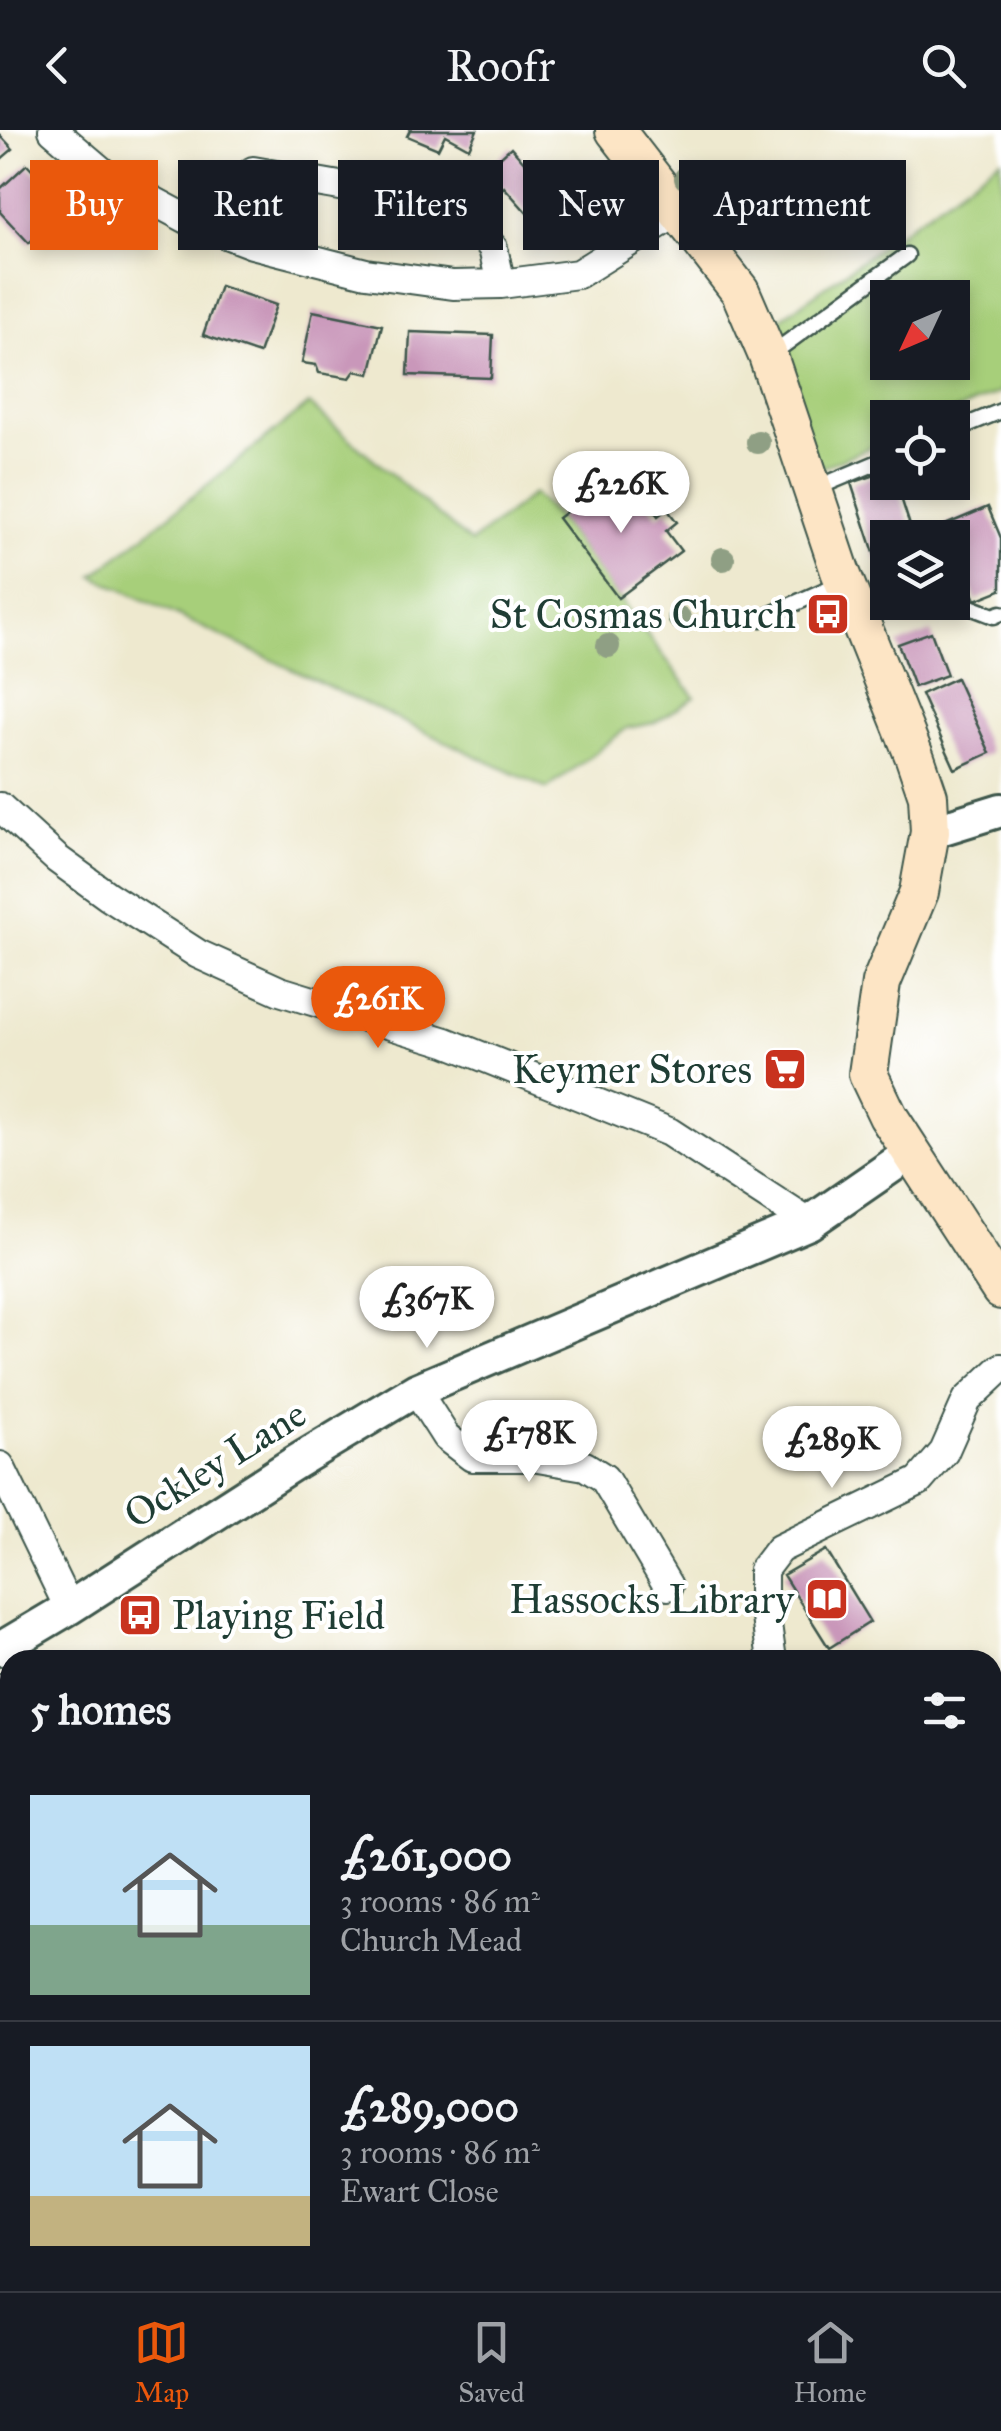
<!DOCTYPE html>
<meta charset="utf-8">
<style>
:root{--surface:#171b24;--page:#242831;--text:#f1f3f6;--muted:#9ea1a6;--line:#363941;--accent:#ea580c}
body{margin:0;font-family:"IM FELL Great Primer",serif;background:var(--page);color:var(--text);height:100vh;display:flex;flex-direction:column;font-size:38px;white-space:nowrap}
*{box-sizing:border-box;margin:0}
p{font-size:32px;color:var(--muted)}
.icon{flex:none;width:55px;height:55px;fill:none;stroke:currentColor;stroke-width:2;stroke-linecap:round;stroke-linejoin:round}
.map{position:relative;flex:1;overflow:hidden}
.details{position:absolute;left:0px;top:1520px;width:1002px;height:642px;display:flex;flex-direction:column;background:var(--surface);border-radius:30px 30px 0 0;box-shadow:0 5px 15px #0003}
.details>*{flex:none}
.hud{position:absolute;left:30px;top:30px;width:942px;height:90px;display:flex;gap:20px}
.needle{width:65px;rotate:226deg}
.controls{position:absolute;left:870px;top:150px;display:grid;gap:20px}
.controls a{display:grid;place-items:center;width:100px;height:100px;border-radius:0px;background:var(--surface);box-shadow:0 5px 15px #0003;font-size:50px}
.price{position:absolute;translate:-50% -85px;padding:0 22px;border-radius:35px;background:#fff;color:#222;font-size:32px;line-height:65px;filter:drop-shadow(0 2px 5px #0008)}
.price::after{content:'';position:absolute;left:50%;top:60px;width:30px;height:22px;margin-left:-15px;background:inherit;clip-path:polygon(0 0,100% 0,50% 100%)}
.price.active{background:var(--accent);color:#fff}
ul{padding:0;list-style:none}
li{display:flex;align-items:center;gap:30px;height:250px;padding:0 30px}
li+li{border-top:2px solid var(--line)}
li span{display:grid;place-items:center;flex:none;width:280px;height:200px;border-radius:0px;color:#555}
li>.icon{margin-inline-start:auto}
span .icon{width:120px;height:120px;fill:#fffc;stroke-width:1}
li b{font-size:42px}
h2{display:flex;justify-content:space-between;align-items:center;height:120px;padding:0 30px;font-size:42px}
.tag{padding:0 35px;border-radius:0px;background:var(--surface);box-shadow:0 5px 15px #0003;font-size:35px;line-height:90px}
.tag.active{background:var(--accent);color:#fff}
header{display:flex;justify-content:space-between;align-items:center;height:130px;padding:0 30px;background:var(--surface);font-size:45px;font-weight:600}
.tab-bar{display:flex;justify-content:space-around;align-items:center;height:140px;border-top:2px solid var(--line);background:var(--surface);font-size:28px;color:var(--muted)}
.tab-bar a{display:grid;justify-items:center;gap:5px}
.tab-bar .active{color:var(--accent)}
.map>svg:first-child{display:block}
</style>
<header><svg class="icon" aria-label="back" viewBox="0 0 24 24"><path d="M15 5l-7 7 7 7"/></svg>Roofr<svg class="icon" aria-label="search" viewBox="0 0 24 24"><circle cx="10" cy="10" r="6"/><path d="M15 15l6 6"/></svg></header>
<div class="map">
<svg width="1001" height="2161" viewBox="0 0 1001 2161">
<rect width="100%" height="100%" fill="#fff"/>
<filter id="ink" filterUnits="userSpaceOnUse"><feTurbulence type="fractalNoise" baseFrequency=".01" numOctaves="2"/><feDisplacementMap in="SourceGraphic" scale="20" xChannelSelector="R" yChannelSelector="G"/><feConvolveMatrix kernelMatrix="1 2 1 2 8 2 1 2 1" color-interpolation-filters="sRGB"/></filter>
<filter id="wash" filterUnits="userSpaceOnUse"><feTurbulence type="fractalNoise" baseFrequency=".0048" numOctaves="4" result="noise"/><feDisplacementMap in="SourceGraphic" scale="40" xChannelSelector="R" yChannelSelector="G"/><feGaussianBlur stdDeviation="2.25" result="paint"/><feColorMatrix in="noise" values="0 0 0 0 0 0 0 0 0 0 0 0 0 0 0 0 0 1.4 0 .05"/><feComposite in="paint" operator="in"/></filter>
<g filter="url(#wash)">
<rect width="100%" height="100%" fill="#eee9cf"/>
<path fill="#a7cf7a" stroke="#638657" stroke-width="2.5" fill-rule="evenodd" d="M 1001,29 L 1001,262 L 940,287 L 888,288 L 887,310 L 818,339 L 768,198 ZM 888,168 L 952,168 L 952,232 L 888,232 Z
M 309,274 L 471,413 L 533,364 L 558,388 L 695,567 L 654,593 L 627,598 L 547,659 L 93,446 Z"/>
<g id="blocks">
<path fill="#c997ba" d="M 410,0 L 477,0 L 469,18 L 445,5 L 438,19 L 407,6 Z
M 0,5 L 13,19 L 0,30 Z
M 511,17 L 553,65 L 528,84 L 504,57 L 490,69 L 474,51 Z
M 27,34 L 68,77 L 29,113 L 0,82 L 0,59 Z
M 220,156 L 276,175 L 259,224 L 203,205 Z
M 313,181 L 382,195 L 370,244 L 355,241 L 350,248 L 319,243 L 316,235 L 302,233 Z
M 410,202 L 493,205 L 491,248 L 408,245 Z
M 888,341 L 888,352 L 896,352 L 914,408 L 888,408 L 888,425 L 876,429 L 851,353 Z
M 605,353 L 616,369 L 634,355 L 658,386 L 667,379 L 677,392 L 666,401 L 681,421 L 618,468 L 558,388 Z
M 988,377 L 1001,408 L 1001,460 L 976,470 L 952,413 L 952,408 L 950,408 L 945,395 Z
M 931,502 L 947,545 L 914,557 L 898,514 Z
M 956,548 L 990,623 L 955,639 L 921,564 Z
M 826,1420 L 870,1492 L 829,1518 L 783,1445 Z"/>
</g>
</g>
<g filter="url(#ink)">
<use href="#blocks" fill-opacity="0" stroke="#3e574b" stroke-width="2.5"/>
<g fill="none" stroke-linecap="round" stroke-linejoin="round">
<g stroke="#3e574b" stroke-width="19">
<path id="service" d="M 769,226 L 907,125
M 952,301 L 1001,281
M 814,359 L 888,328
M 952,470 L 994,486 L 1001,483
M 858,483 L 888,472
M 760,489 L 843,452
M 946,2152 L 951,2161"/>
</g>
<g stroke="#3e574b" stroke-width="32">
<path id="minor" d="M 53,0 L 107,46 L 189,90 L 252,114 L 366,143 L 453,155 L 501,154 L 578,144 L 679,81
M 253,41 L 432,72 L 468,88 L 493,118 L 501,154
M 0,677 L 57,729 L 108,766 L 198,824 L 280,861 L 446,912 L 669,1002 L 809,1093
M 416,1260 L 446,1307 L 472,1327 L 532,1327 L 585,1336 L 604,1348 L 668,1456
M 0,1336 L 69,1478
M 772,1530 L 763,1466 L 763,1440 L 779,1419 L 919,1351 L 944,1322 L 967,1270 L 1001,1238
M 0,1558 L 10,1573
M 992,1903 L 1001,1894
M 0,2043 L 10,2051
M 95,2152 L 99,2161"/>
</g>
<g stroke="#3e574b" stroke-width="38">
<path id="tertiary" d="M 930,702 L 1001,680
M 0,1519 L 69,1478 L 296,1332 L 416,1260 L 809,1093 L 912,1022"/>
</g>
<g stroke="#3e574b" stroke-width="42">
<path id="secondary" d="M 615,0 L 740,161 L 768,226 L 840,441 L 915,628 L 928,666 L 930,702 L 919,762 L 881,853 L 868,944 L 888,986 L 1001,1160"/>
</g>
<use href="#service" stroke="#fff" stroke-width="14"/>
<use href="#minor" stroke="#fff" stroke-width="28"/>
<use href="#tertiary" stroke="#fff" stroke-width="32"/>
<use href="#secondary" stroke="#fde5c5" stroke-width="38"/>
</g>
<g fill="#8f9f84">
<circle cx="686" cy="48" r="12"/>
<circle cx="758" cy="312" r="12"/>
<circle cx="644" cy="341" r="12"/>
<circle cx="723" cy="429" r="12"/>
<circle cx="679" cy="488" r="12"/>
<circle cx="608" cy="516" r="12"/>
</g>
</g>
<defs>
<g id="bus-square" transform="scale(2.25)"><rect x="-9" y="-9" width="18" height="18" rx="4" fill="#c8321e" stroke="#fff"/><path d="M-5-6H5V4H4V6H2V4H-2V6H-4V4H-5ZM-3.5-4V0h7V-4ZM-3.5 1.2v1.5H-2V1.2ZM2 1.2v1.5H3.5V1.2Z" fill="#fff"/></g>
<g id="supermarket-square" transform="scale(2.25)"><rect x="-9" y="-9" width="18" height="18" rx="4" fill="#c8321e" stroke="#fff"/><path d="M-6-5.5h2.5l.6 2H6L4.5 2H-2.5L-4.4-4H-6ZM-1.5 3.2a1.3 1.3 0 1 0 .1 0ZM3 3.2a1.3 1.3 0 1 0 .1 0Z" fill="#fff"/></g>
<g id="library-square" transform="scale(2.25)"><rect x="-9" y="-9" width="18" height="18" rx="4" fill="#c8321e" stroke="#fff"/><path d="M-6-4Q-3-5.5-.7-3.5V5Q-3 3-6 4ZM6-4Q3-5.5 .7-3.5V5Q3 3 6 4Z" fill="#fff"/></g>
</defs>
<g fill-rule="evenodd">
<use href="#bus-square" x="828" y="484"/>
<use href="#supermarket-square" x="785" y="939"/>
<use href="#library-square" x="827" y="1469"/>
<use href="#bus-square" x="140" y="1485"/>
</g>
<g text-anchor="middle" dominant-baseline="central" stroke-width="8" stroke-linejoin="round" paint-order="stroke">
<g font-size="40" fill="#1f3d34" stroke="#fff" text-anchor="end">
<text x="796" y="484">St Cosmas Church</text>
<text x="752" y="939">Keymer Stores</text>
<text x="794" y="1469">Hassocks Library</text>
<text x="172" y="1485" text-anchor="start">Playing Field</text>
</g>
<g font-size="40" fill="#1f3d34" stroke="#fff">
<text transform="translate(215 1334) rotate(-32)">Ockley Lane</text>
</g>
</g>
</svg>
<div class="controls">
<a><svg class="needle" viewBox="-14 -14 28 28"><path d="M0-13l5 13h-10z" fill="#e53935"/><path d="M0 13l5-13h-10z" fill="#9ea1a6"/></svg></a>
<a><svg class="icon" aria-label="locate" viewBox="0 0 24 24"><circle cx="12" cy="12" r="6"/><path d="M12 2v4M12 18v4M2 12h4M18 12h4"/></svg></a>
<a><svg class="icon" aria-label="layers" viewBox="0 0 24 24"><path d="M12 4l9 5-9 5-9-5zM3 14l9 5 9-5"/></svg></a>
</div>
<b class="price" style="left:621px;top:406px">£226K</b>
<b class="price active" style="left:378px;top:921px">£261K</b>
<b class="price" style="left:427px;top:1221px">£367K</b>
<b class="price" style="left:529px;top:1355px">£178K</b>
<b class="price" style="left:832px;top:1361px">£289K</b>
<div class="hud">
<a class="tag active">Buy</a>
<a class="tag">Rent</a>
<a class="tag">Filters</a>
<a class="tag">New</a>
<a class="tag">Apartment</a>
</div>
<section class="details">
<h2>5 homes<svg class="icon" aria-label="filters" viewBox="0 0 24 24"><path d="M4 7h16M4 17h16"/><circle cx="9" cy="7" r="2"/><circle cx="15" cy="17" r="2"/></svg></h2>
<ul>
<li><span style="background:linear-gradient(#bfe0f5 65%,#7fa58c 0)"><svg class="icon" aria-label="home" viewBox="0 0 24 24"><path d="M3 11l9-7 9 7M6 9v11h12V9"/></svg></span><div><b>£261,000</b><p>3 rooms · 86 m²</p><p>Church Mead</p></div></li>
<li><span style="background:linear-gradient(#bfe0f5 75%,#c2b280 0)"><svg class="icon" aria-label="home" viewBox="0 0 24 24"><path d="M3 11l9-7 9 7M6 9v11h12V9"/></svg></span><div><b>£289,000</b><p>3 rooms · 86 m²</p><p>Ewart Close</p></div></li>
</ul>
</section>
</div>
<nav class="tab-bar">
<a class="active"><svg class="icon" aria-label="map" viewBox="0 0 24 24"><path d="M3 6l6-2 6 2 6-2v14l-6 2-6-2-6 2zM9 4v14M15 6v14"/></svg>Map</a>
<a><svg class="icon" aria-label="saved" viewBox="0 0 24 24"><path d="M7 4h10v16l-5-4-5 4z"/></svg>Saved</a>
<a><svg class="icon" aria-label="home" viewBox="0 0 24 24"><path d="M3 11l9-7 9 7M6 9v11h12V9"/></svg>Home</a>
</nav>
